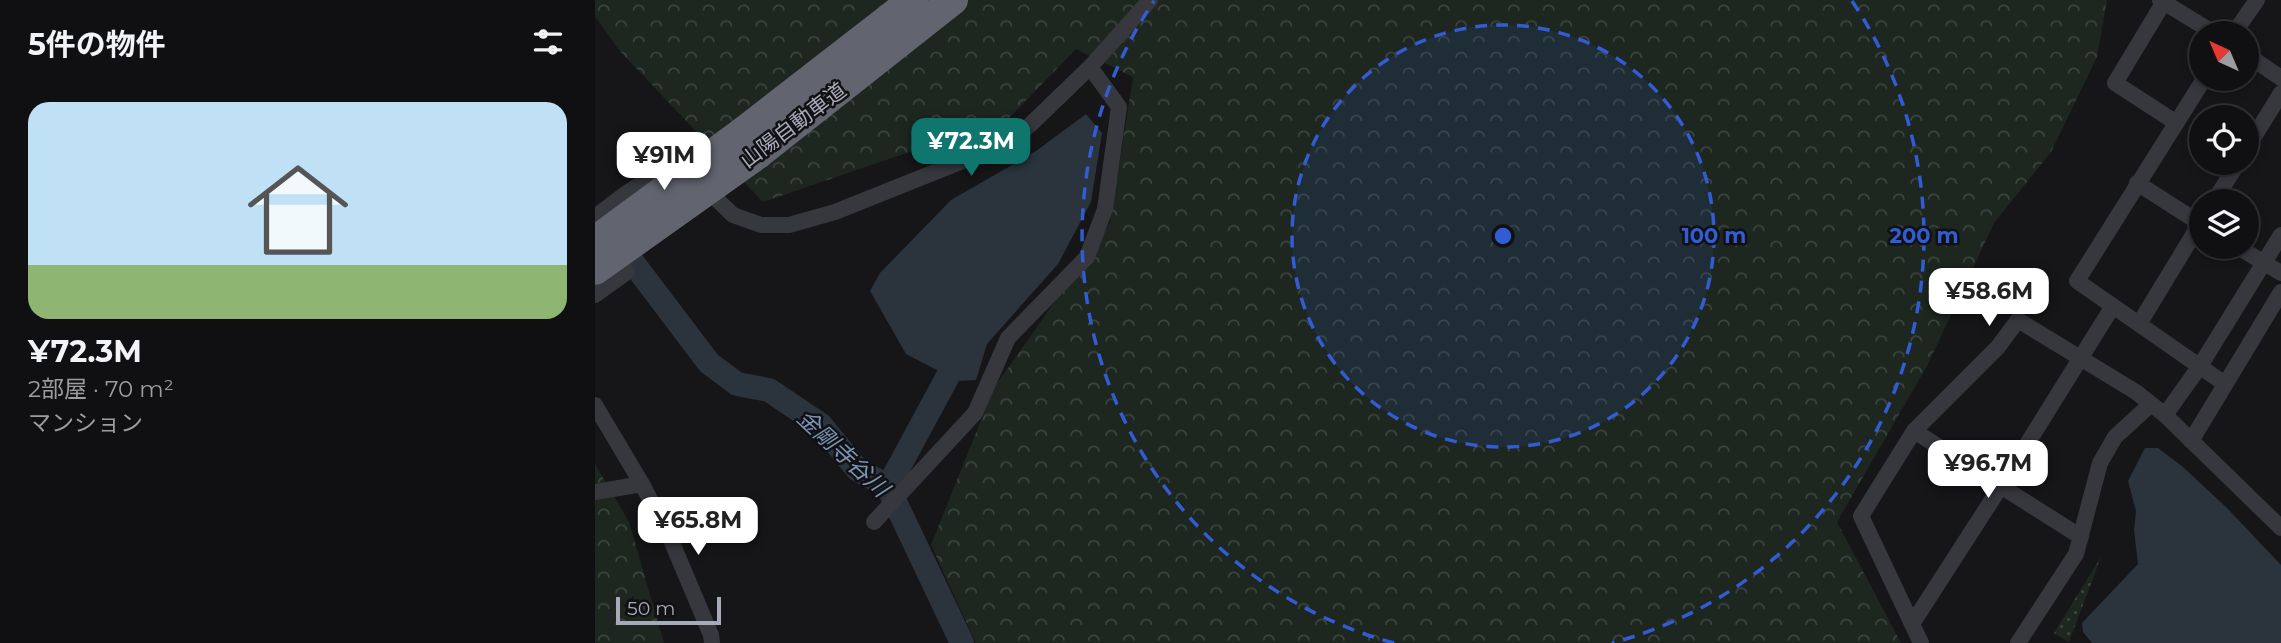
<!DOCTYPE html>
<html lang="ja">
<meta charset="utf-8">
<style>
:root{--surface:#101012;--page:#1e1e20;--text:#f1f3f6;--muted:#9c9d9f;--line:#303032;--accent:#0f766e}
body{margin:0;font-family:Montserrat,"Noto Sans JP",sans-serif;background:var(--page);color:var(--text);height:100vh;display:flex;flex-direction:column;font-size:26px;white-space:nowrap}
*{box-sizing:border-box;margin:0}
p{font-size:23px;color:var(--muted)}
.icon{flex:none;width:38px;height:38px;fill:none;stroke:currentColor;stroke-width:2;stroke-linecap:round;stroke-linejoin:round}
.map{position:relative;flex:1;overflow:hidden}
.panel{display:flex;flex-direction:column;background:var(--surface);width:595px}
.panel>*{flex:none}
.needle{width:46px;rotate:316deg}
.fabs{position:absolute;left:1594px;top:21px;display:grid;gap:14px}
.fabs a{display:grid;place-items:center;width:70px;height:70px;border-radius:50%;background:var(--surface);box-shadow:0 4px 10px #0003,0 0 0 2px var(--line);font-size:35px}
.scale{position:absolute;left:21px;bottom:18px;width:105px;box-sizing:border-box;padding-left:7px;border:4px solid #a7aab9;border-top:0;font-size:19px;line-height:24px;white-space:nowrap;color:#a7aab9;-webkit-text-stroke:5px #111113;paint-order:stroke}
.price{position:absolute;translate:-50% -60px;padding:0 16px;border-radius:14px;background:#fff;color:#222;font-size:23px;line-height:46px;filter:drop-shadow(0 2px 4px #0008)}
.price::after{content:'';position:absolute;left:50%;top:42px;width:21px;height:16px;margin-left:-10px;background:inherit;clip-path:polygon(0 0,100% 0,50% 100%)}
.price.current{background:var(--accent);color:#fff}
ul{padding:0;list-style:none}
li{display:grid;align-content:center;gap:14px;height:371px;padding:0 28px}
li+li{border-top:2px solid var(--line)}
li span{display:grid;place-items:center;height:217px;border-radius:21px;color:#555}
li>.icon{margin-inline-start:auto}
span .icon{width:126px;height:126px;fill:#fffc;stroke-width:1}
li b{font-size:30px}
h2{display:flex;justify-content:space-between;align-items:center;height:84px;padding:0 28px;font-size:30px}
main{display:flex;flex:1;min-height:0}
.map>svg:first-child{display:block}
</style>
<main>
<section class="panel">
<h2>5件の物件<svg class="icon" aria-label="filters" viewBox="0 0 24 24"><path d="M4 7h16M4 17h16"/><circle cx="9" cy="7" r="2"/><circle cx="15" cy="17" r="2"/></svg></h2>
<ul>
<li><span style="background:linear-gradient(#bfe0f5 75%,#8fb573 0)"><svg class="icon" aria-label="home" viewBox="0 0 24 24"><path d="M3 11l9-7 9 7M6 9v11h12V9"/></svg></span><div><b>¥72.3M</b><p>2部屋 · 70 m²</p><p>マンション</p></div></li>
</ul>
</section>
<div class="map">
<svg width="1686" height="643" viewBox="0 0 1686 643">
<defs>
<pattern id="grass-dots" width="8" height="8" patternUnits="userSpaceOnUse" patternTransform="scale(1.75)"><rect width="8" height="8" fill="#1d2720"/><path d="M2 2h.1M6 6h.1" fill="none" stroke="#3b443e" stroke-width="1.8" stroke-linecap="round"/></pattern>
<pattern id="forest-crowns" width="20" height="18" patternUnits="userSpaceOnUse" patternTransform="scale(1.75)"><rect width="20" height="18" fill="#1d2720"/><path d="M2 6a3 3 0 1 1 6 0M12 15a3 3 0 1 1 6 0" fill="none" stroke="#3b443e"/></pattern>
</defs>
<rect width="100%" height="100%" fill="#161618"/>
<path fill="url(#grass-dots)" d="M 1506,557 L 1474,642 L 1459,633 Z"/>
<path fill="url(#forest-crowns)" d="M 0,0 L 1512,0 L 1502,57 L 1456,152 L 1399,223 L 1332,366 L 1242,522 L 1306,643 L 381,643 L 336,545 L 399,388 L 515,223 L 538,77 L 481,49 L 414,118 L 168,202 L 24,50 L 0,16 Z
M 0,464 L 34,522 L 69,643 L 0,643 Z"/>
<path fill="#2b333d" d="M 491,114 L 507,133 L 496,202 L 463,264 L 392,344 L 381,380 L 363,381 L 311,354 L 275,291 L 285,273 L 356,200 L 441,151 Z
M 1550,448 L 1563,448 L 1588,467 L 1632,508 L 1686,565 L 1686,643 L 1497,643 L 1488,632 L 1487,623 L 1543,564 L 1539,530 L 1541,511 L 1533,481 Z"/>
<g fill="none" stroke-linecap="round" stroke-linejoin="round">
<path stroke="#2b333d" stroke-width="24" d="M 17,235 L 114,363 L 142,384 L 174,390 L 226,425 L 262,469 L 293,487 L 367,643
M 293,487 L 353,376"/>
<path stroke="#37373e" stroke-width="16" d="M 1565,0 L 1619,33
M 1570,0 L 1520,83 L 1580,122
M 1639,33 L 1662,0
M 1652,55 L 1686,78
M 1609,79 L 1482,281 L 1630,384
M 1652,148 L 1686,93
M 1542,183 L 1606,224
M 110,188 L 138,215 L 166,225 L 194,225 L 240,212 L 405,146 L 435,125 L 495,67 L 555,0
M 1619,201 L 1643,163
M 0,217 C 21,202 58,167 85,174
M 1643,247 L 1686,273
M 0,295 L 32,272 L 13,252
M 1544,324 L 1606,222
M 0,405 L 47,484 L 76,540 L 116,635 L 117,643
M 1570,415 L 1605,366 L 1686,235
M 1319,431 L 1486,537
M 1596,441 L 1686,292
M 0,492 L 47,484
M 279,522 L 380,413 L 413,338 L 492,257 L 510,209 L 524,107 L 495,67
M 1317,624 L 1406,486 L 1518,306
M 1326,643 L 1266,516 L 1319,431 L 1403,347 L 1423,320 L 1541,392 L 1570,415 L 1686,528
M 1423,643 L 1481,554 L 1505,463 L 1520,437 L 1556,404"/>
<path stroke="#62646f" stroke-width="30" d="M 149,131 L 318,0
M 163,154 L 358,0"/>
<path stroke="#62646f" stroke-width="30" d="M 0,241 L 149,131
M 0,270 L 163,154"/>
</g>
<circle cx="908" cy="236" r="211" fill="#325cd3" fill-opacity=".12"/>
<g fill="none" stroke="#325cd3" stroke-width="3.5" stroke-dasharray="12 9">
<circle cx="908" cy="236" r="211"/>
<path d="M799 643A421 421 0 0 1 559 1M1257 1A421 421 0 0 1 1017 643"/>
</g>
<g text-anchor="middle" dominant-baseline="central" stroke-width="5" stroke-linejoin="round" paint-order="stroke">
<g font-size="21" fill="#a7aab9" stroke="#111113">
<text transform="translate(198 125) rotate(-37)">山陽自動車道</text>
</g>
<g font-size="23" font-style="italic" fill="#7b93b7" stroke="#111113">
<text transform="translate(248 453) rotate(43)">金剛寺谷川</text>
</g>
</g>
<circle cx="908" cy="236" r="10" fill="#325cd3" stroke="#111113" stroke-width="3.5"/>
<g font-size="21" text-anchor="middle" font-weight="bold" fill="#325cd3" stroke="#111113" stroke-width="5" stroke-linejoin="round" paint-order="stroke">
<text x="1119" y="243">100 m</text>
<text x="1329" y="243">200 m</text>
</g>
</svg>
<div class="fabs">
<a><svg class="needle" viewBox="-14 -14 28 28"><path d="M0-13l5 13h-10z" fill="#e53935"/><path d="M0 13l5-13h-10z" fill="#9c9d9f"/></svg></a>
<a><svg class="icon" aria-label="locate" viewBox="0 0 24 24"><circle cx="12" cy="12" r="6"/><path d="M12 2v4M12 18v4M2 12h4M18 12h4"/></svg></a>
<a><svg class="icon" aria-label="layers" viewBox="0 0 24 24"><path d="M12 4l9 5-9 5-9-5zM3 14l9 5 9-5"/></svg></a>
</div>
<div class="scale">50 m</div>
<b class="price current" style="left:376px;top:178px">¥72.3M</b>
<b class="price" style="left:69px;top:192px">¥91M</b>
<b class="price" style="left:1394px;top:328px">¥58.6M</b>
<b class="price" style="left:1393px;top:500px">¥96.7M</b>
<b class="price" style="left:103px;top:557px">¥65.8M</b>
</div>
</main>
